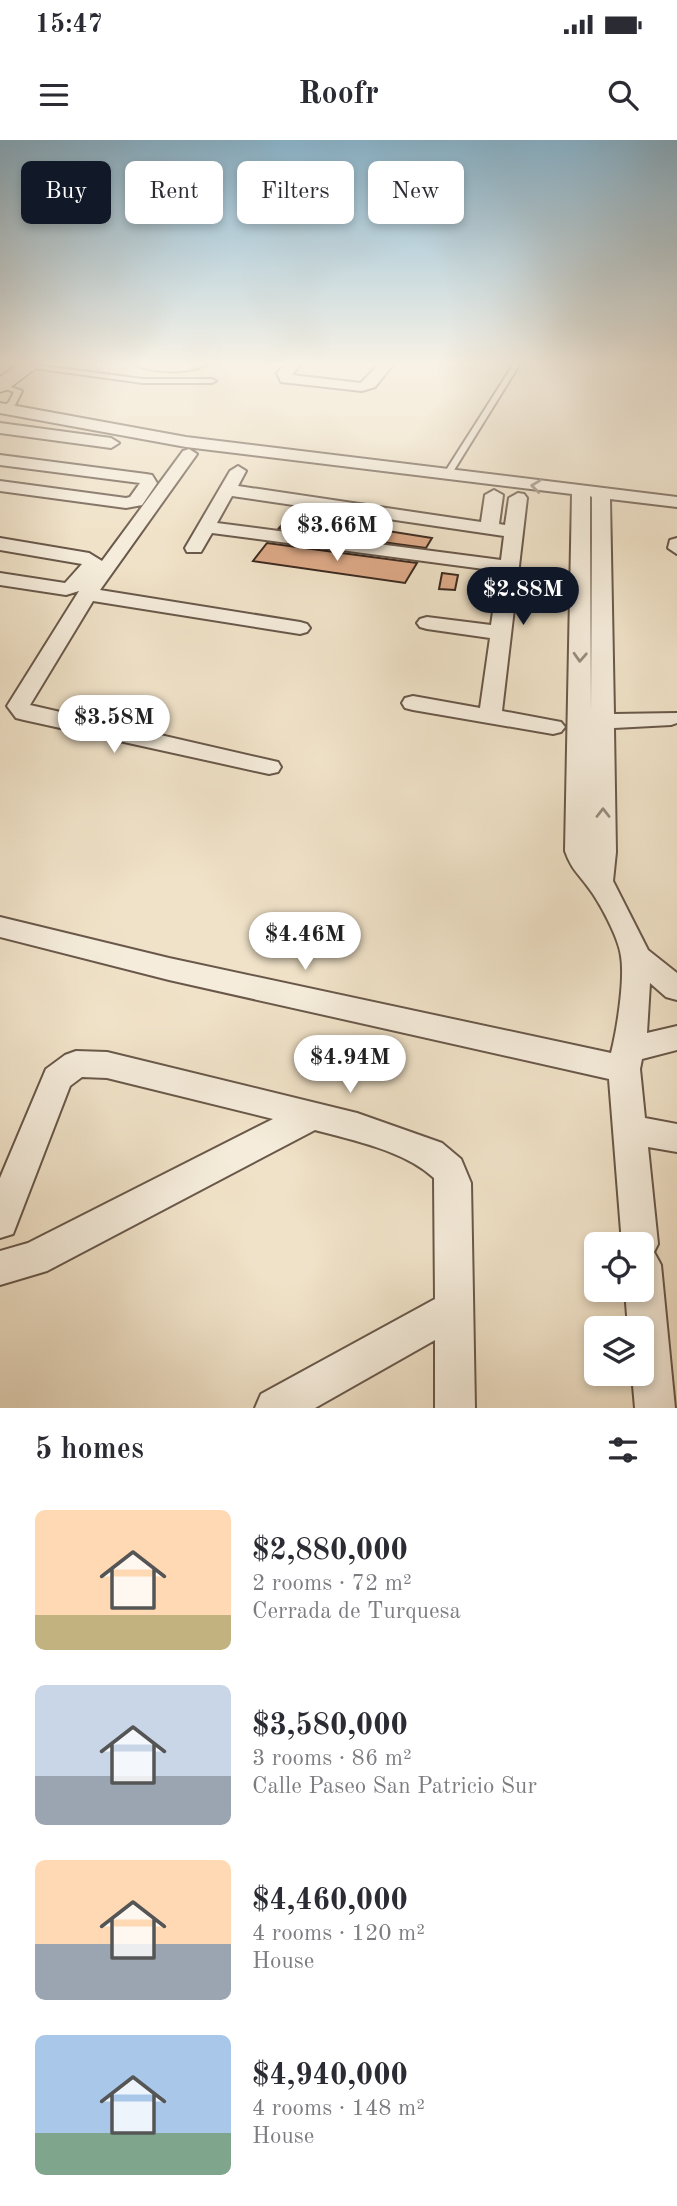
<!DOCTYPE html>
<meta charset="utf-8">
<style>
:root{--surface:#fff;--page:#f2f2f3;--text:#2b2b33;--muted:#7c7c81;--accent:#111827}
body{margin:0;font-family:"Old Standard TT",serif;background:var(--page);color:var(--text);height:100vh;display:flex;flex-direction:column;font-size:26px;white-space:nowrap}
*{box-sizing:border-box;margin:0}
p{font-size:23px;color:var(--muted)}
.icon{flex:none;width:38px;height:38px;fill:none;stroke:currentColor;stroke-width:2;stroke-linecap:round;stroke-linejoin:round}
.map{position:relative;height:1268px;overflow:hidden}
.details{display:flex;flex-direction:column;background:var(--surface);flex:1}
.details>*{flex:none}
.banner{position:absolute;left:21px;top:21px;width:635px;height:63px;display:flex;gap:14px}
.controls{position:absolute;left:584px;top:1092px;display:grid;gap:14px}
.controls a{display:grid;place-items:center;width:70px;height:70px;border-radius:10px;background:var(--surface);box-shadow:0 4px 10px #0003;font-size:35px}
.price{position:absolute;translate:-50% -60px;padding:0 16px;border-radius:24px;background:#fff;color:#222;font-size:23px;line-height:46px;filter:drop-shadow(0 2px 4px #0008)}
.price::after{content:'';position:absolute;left:50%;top:42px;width:21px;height:16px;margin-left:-10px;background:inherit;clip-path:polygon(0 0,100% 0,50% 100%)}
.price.current{background:var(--accent);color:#fff}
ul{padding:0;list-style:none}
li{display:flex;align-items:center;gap:21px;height:175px;padding:0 35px}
li span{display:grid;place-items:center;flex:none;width:196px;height:140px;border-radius:10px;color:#555}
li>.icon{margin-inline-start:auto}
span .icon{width:84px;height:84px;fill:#fffc;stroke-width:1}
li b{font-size:30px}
h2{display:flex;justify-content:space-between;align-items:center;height:84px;padding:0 35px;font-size:30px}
.pill{padding:0 24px;border-radius:10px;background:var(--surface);box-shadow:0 4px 10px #0003;font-size:24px;line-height:63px}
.pill.current{background:var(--accent);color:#fff}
.status{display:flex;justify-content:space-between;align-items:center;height:49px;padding:0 35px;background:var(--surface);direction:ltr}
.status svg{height:19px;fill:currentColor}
header{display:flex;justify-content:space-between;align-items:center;height:91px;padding:0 35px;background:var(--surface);font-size:32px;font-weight:800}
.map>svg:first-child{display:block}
</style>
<div class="status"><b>15:47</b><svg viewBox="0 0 49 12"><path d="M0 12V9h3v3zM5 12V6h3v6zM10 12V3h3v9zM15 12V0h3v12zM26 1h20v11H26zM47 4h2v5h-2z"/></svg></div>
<header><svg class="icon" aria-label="menu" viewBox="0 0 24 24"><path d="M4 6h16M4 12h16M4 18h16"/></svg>Roofr<svg class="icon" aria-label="search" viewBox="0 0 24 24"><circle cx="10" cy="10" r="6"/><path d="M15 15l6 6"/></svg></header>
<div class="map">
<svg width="677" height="1268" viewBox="0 0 677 1268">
<rect width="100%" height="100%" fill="#f0e2c8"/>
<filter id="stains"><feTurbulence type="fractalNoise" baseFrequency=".00286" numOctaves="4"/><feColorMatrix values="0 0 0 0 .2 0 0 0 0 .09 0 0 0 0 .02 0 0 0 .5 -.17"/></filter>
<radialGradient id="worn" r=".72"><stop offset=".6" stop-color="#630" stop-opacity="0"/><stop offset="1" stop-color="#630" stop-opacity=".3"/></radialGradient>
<path fill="#deaa88" stroke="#3c2a20" stroke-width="2" d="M 289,377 L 369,388 L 432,398 L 426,408 L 279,388 Z
M 267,403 L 417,423 L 405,443 L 253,421 Z
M 442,433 L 458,435 L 455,450 L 439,449 Z"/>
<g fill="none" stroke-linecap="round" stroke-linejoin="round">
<g stroke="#69584a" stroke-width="4">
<path id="lane" d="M 515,222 L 521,222 L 451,335 L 444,337 L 443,335 Z
M 28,224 L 143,239 L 212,239 L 216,241 L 212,243 L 143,243 L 26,227 L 25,226 Z
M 0,243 L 22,251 L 15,265 L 5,270 L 1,268 L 9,262 L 14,252 L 0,247 Z"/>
</g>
<g stroke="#69584a" stroke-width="4">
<path id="street" d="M 132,222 L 209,222 C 195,235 146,234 132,222 Z
M 287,222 L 302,222 L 292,235 L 361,243 L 381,222 L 395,222 L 375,247 L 362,251 L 281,242 L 277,233 Z
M 0,263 L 186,297 L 677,357 L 677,367 L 610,359 L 614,574 L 677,573 L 677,583 L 671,585 L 614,588 L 616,712 L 613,741 L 648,810 L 677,833 L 677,860 L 666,857 L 650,843 L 647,893 L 677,886 L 677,910 L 642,919 L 640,929 L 645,978 L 677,984 L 677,1012 L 648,1007 L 658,1104 L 654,1112 L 661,1125 L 675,1268 L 635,1268 L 632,1234 L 642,1234 L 642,1188 L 628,1188 L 625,1150 L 642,1150 L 642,1104 L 622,1104 L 609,939 L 169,840 L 0,797 L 0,777 L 169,818 L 611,913 C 617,890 625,839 621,816 C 619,798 599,761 588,747 C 577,732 572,730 565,711 L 572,354 L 186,307 L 0,273 ZM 590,356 L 592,357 L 591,572 Z
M 0,283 L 111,298 L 119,303 L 111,308 L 0,293 Z
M 189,309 L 197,314 L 100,450 L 300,482 L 307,484 L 310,488 L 307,492 L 300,494 L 93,461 L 30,565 L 278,622 L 281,627 L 278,632 L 269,634 L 24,580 L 16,578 L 7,566 L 79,451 L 66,455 L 0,445 L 0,433 L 65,443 L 82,424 L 0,410 L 0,398 L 89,413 L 102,421 L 183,311 Z
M 0,315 L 146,334 L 152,335 L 157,343 L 142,365 L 126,368 L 0,351 L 0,341 L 126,358 L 130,357 L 140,343 L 0,325 Z
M 238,326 L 246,331 L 238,346 L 481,382 L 485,355 L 494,350 L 503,355 L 499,384 L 505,385 L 509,358 L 518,353 L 524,354 L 527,358 L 502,571 L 561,582 L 565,587 L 561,592 L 553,594 L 413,570 L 405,568 L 402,563 L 405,558 L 413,556 L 480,568 L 490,498 L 427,489 L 420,487 L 417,483 L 420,479 L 427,477 L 491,485 L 499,431 L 212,393 L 201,412 L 187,412 L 185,408 L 230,331 ZM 232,356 L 504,396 L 501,420 L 217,383 Z
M 677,398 L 677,414 L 668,408 L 670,400 Z
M 76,911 L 107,912 L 357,973 L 442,1003 L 461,1019 L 471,1043 L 475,1268 L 435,1268 L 435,1200 L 315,1268 L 255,1268 L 261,1254 L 435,1159 L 434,1038 C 403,1010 355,1001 315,990 L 47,1131 L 0,1145 L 0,1111 L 28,1103 L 273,979 L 107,938 L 82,937 L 70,946 L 13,1094 L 0,1098 L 0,1038 L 46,929 L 65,915 Z"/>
</g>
<g stroke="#3c2a20" stroke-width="3">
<path id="secondary" d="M 21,222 L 44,222 L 7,250 L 0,252 L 0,237 Z"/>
</g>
<use href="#lane" fill="#f5ecdb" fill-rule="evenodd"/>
<use href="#street" fill="#f5ecdb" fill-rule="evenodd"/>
<use href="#secondary" fill="#f5ecdb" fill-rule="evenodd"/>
</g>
<defs><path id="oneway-chevron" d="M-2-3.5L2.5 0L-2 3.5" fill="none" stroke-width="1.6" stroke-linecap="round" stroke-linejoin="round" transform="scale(1.75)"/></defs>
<g stroke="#988b7e">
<use href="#oneway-chevron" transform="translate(536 346) rotate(-173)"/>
<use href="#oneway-chevron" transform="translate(580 517) rotate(93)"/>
<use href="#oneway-chevron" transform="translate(603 673) rotate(-90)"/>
</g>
<linearGradient id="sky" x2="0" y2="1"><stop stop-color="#89b8d3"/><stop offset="0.56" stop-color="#f8f2e6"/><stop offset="1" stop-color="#f8f2e6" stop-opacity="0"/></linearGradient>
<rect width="677" height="399" fill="url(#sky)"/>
<rect width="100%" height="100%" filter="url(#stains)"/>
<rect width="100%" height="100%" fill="url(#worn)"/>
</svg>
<div class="controls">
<a><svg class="icon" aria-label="locate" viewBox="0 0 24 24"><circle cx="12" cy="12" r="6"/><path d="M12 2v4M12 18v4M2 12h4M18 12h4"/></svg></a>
<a><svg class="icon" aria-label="layers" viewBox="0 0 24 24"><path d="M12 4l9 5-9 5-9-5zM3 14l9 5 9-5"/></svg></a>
</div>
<b class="price" style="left:337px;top:423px">$3.66M</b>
<b class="price current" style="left:523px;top:487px">$2.88M</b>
<b class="price" style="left:114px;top:615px">$3.58M</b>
<b class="price" style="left:305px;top:832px">$4.46M</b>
<b class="price" style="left:350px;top:955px">$4.94M</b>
<div class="banner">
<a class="pill current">Buy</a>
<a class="pill">Rent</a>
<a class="pill">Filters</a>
<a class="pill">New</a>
</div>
</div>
<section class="details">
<h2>5 homes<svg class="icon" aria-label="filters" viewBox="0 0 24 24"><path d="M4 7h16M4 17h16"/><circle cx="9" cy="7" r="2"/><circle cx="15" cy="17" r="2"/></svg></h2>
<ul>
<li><span style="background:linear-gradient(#ffd9b3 75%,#c2b280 0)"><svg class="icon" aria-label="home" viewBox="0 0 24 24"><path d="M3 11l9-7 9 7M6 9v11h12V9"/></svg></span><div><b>$2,880,000</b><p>2 rooms · 72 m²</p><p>Cerrada de Turquesa</p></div></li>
<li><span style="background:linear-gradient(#c9d6e8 65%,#9aa5b1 0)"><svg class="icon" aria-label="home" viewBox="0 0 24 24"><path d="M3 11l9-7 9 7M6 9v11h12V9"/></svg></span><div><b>$3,580,000</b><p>3 rooms · 86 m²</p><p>Calle Paseo San Patricio Sur</p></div></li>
<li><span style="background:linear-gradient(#ffd9b3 60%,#9aa5b1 0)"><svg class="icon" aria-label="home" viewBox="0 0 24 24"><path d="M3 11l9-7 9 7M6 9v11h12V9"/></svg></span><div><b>$4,460,000</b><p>4 rooms · 120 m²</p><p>House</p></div></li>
<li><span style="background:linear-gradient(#a9c7e8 70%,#7fa58c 0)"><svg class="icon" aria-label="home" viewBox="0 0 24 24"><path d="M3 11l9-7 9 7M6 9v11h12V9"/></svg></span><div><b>$4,940,000</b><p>4 rooms · 148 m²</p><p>House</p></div></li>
</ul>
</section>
